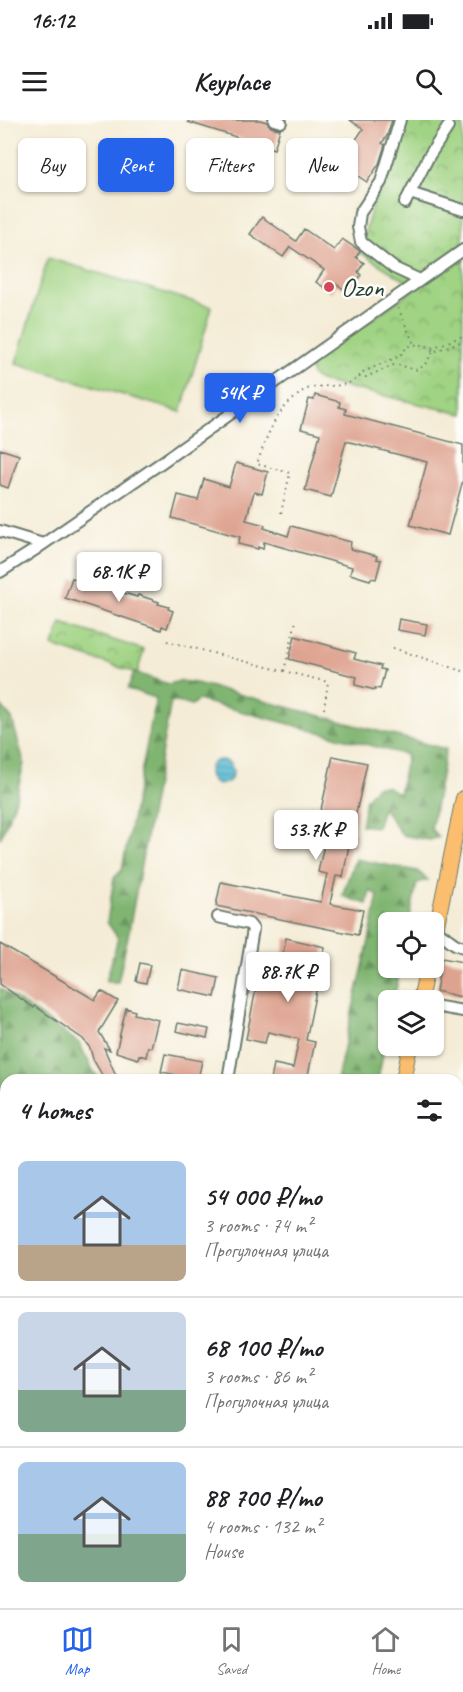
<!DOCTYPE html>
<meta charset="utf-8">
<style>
:root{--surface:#fff;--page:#f6f6f6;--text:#202124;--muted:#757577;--line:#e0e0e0;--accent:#2563eb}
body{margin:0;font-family:Caveat,sans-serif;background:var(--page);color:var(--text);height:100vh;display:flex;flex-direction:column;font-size:22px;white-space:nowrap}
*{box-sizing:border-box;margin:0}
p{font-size:20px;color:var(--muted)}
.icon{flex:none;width:33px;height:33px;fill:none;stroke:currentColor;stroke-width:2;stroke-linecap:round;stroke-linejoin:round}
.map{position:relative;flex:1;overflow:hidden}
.sheet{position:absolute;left:0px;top:954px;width:464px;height:534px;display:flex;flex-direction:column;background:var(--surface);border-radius:18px 18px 0 0;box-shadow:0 2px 4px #0004}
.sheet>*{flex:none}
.banner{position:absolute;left:18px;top:18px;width:428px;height:54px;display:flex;gap:12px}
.tools{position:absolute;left:378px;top:792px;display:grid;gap:12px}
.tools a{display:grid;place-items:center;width:66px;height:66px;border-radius:9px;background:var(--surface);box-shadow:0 2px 4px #0004;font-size:30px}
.price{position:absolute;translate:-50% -51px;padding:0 14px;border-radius:6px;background:#fff;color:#222;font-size:20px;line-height:39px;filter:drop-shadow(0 2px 3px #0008)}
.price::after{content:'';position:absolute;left:50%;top:36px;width:18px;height:14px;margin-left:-9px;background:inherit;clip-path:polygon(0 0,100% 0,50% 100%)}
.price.on{background:var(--accent);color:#fff}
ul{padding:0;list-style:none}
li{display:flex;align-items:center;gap:18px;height:150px;padding:0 18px}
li+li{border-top:2px solid var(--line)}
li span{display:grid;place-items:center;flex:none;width:168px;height:120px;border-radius:9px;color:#555}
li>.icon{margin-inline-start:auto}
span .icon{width:72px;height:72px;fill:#fffc;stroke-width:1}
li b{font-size:26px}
h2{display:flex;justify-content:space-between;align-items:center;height:72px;padding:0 18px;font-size:26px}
.pill{padding:0 21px;border-radius:9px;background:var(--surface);box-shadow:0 2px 4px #0004;font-size:21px;line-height:54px}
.pill.on{background:var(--accent);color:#fff}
.status{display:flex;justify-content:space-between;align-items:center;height:42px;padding:0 30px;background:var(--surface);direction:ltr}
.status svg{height:16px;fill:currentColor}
header{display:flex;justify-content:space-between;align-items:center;height:78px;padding:0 18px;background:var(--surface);font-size:27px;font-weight:600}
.tab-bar{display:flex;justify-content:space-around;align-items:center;height:84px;border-top:2px solid var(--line);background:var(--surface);font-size:16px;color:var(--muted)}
.tab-bar a{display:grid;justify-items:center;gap:3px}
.tab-bar .on{color:var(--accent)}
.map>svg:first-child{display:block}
</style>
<div class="status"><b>16:12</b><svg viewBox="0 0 49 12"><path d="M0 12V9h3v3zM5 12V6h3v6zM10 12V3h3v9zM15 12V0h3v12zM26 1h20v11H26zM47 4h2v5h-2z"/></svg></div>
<header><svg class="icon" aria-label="menu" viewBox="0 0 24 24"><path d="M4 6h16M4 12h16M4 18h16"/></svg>Keyplace<svg class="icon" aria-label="search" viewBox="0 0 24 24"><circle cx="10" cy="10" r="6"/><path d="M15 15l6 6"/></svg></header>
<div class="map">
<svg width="463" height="1488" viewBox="0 0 463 1488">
<defs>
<pattern id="forest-firs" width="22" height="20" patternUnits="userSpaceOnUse" patternTransform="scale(1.5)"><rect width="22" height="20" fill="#80b571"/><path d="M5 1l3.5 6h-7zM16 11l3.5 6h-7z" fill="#68945e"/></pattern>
<pattern id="park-crowns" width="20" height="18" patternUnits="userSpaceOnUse" patternTransform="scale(1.5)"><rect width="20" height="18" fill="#a0d383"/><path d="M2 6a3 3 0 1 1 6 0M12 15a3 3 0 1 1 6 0" fill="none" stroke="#82ac6c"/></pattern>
<pattern id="water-rules" width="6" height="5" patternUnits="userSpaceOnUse" patternTransform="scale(1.5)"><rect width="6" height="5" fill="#54b7d2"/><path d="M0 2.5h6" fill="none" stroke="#4596ab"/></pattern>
</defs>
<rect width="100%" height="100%" fill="#fdfcf7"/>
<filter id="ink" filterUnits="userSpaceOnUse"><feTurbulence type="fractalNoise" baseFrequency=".0167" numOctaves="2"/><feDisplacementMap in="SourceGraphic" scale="12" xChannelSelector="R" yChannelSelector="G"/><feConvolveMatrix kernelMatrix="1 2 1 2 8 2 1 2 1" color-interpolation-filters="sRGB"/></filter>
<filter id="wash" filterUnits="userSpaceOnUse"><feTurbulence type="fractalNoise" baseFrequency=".008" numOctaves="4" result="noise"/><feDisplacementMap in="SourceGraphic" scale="24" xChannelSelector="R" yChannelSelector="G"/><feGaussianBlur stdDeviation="1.35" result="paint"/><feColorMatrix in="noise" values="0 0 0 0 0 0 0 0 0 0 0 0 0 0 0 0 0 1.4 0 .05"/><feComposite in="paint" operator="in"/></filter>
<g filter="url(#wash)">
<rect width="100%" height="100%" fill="#f4ecd6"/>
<path fill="url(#forest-firs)" stroke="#507952" stroke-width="1.5" d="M 134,552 L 168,564 L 180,561 L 196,563 L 446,629 L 431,709 L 438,717 L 430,720 L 402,715 L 383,687 L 377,707 L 361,705 L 366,679 L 377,666 L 388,667 L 399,674 L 407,635 L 198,580 L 192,585 L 171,581 L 128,816 L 118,862 L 106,862 L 118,818 L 107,802 L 114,758 L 122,750 L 156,578 L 128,569 Z
M 0,585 L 12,599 L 24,643 L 15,682 L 0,719 Z
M 355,739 L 417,751 L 428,760 L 417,763 L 409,802 L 388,802 L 388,848 L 400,848 L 394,880 L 388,880 L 388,907 L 378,960 L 337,960 L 349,905 L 369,821 L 378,775 L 370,771 L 367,784 L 342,776 Z
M 0,868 L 79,923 L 93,950 L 101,960 L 6,960 L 6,1133 L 0,1135 Z"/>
<path fill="url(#park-crowns)" stroke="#60885c" stroke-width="1.5" d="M 398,0 L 463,0 L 463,124 L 409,163 L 359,132 Z
M 463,135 L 463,294 L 320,261 C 312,258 309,252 310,243 Z
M 61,503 L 144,530 L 137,553 L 53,526 Z"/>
<path fill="#a0d383" stroke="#60885c" stroke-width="1.5" d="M 48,138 L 212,187 L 181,292 L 16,243 Z"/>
<path fill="url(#water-rules)" stroke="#3a7a83" stroke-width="1.5" d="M209 652a12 12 0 1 1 24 0a12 12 0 1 1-24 0Z"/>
<g id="blocks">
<path fill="#dea390" d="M 189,0 L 260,0 L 267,2 L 271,7 L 280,9 L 274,29 L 188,2 Z
M 350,0 L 392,0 L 387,16 L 382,23 L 385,25 L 379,44 L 367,62 L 340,44 L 363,9 Z
M 262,97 L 296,121 L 304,109 L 334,130 L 342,119 L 360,131 L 356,137 L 364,143 L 358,152 L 361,155 L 355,164 L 351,161 L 345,170 L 336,164 L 331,172 L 316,162 L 324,150 L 290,127 L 283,137 L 250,114 Z
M 315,275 L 340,282 L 339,287 L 346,289 L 345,294 L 463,325 L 463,360 L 448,415 L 410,405 L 427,342 L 346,321 L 331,377 L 305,370 L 320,314 L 301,309 L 309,279 L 314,280 Z
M 0,329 L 19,335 L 8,368 L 0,365 Z
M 236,343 L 268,352 L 262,374 L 254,372 L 246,400 L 265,405 L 264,408 L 288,416 L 291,406 L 351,422 L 350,429 L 377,436 L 376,439 L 381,440 L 376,459 L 371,458 L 370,460 L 350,454 L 352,447 L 264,422 L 263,429 L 258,427 L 258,429 L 238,424 L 240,417 L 172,398 L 178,375 L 198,380 L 204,359 L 229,367 Z
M 77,457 L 87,461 L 88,458 L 109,465 L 108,468 L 127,474 L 137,477 L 138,475 L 159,482 L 158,484 L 169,487 L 168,489 L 173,491 L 167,508 L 162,506 L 161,510 L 65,478 L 72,458 L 76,459 Z
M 399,499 L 427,504 L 425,515 L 397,510 Z
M 295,516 L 356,533 L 354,539 L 381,546 L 380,549 L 385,550 L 380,569 L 375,568 L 375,570 L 355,565 L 357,557 L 289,539 Z
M 333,636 L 367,643 L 352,712 L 356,713 L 354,726 L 349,725 L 343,757 L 336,756 L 330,784 L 363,790 L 358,815 L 216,786 L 221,762 L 321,782 L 327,754 L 318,752 L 325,720 L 320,719 L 325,695 L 320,694 Z
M 286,818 L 325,827 L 306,920 L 315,922 L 307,960 L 271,960 L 274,944 L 293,948 L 299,919 L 268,912 L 265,923 L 246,919 L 262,839 L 281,843 Z
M 0,824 L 95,880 L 101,871 L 118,881 L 99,912 L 110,930 L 104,928 L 118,960 L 105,960 L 93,939 L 90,928 L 83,919 L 35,886 L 34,888 L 0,864 Z
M 442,838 L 463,842 L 463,866 L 461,877 L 436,871 Z
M 140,843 L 150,845 L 146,863 L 136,861 Z
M 182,850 L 219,858 L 215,877 L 178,869 Z
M 126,888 L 135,891 L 134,894 L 158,900 L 151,928 L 148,927 L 146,937 L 139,935 L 138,939 L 116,932 Z
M 178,903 L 209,909 L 207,918 L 176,911 Z
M 165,934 L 202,941 L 198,959 L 161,952 Z"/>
</g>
</g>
<g filter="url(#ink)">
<use href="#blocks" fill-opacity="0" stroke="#6a7a6d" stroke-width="1.5"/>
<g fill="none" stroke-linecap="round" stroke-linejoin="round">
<g stroke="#6a7a6d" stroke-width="14">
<path id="minor" d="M 274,0 L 281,2
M 400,0 L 381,62 L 360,93 L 358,107 L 361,122 L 394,148 L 420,160
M 410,73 L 429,36 L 448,7
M 405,83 L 410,73 L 463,90
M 0,411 L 43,424
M 0,452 L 36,429 L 158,345 L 463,130
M 218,797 L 249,804 L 253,809 L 228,960
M 436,810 L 455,824 L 463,827
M 434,886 L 463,891
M 458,1088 L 463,1089
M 0,1329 L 6,1330
M 458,1341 L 463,1343
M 0,1404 L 6,1405
M 0,1444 L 6,1446
M 334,1482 L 355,1488
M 6,1488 L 9,1482
M 93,1488 L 96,1482
M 201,1488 L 202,1482
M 456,1488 L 463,1464"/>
</g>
<g stroke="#6a7a6d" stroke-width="16">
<path id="major" d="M 434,819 L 463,678
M 420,880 L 427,848
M 403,960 L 410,926
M 290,1488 L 291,1482"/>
</g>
<path stroke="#6a7a6d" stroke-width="2" stroke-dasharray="1.5 4.5" stroke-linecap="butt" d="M 398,188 L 414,224
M 432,228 L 463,216
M 359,257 L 366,257 L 396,244 L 415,250 L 424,246 L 433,232
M 281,393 L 290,353 L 257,344 C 266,319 274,293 296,277 C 299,274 303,270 307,269 C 326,263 350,271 363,252 L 400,236 C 408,223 418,222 431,228 L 433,232 L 463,221
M 167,521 L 251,543 L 328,562 L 324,589
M 393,528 L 463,551
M 284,551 L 296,501"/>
<use href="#minor" stroke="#fff" stroke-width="10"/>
<use href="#major" stroke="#fbbe6e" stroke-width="14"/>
</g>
</g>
<circle fill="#d1495b" stroke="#fdfcf7" stroke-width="2" cx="329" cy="167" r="6"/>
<g text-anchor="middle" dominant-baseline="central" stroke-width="5" stroke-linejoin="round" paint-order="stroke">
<g font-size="26" fill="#1f3d34" stroke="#fdfcf7" text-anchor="start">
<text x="341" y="167">Ozon</text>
</g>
</g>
</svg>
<div class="tools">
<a><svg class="icon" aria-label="locate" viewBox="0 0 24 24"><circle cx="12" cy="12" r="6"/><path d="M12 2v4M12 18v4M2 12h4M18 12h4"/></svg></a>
<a><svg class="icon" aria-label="layers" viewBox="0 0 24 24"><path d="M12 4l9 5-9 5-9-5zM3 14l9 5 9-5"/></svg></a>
</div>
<b class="price on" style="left:240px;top:304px">54K ₽</b>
<b class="price" style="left:119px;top:483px">68.1K ₽</b>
<b class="price" style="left:316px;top:741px">53.7K ₽</b>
<b class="price" style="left:288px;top:883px">88.7K ₽</b>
<div class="banner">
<a class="pill">Buy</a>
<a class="pill on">Rent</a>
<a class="pill">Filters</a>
<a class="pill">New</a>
</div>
<section class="sheet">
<h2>4 homes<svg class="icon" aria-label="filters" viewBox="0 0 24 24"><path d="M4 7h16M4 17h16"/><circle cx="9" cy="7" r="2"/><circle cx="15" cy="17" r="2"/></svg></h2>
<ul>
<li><span style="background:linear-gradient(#a9c7e8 70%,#b9a48a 0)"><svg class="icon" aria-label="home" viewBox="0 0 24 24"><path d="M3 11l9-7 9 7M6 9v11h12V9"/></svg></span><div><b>54 000 ₽/mo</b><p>3 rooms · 74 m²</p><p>Прогулочная улица</p></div></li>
<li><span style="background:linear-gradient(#c9d6e8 65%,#7fa58c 0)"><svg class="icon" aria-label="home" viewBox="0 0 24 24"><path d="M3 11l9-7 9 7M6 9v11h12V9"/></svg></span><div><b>68 100 ₽/mo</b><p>3 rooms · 86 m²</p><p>Прогулочная улица</p></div></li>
<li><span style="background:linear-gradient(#a9c7e8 60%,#7fa58c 0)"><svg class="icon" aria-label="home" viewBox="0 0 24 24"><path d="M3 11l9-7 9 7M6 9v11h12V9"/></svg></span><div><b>88 700 ₽/mo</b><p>4 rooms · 132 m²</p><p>House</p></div></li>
</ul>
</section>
</div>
<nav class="tab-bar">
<a class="on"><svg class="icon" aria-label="map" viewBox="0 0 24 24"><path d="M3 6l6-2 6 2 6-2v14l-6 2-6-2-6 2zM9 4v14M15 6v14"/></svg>Map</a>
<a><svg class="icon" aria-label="saved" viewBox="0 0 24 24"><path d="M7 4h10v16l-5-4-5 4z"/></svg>Saved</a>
<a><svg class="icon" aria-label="home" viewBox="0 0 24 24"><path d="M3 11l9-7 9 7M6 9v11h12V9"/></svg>Home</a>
</nav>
